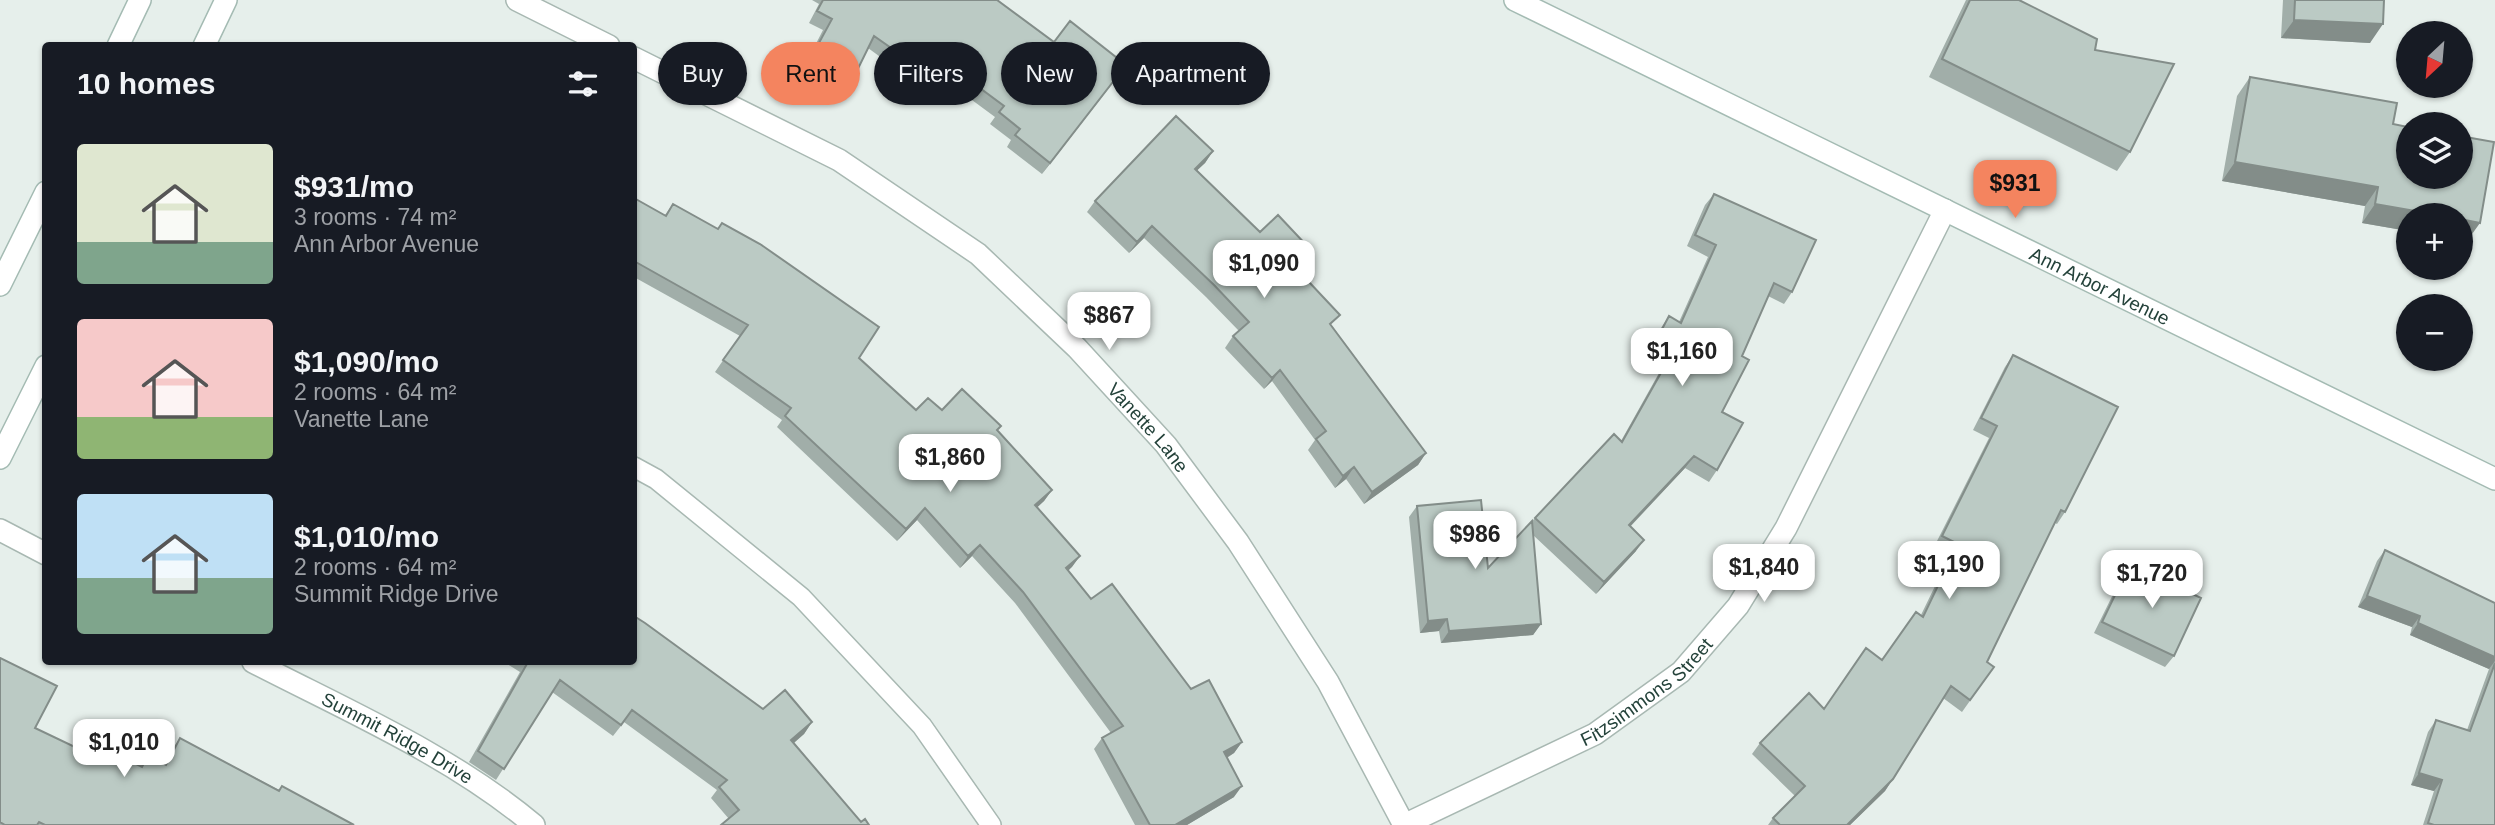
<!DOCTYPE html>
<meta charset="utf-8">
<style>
:root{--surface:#171b24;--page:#20242c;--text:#f1f3f6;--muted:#9ea1a6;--accent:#f4845f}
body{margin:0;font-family:Helvetica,sans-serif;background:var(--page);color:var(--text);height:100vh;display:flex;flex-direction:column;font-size:26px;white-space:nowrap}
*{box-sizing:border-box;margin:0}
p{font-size:23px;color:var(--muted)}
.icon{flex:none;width:38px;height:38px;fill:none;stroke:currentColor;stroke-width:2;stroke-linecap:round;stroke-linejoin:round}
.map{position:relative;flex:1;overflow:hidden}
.panel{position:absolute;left:42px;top:42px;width:595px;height:623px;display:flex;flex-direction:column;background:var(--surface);border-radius:7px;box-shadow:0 2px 5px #0004}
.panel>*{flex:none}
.banner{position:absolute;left:658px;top:42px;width:665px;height:63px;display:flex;gap:14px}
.needle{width:46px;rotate:206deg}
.buttons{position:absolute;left:2396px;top:21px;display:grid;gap:14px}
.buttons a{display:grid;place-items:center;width:77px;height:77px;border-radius:50%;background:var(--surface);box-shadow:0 2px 5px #0004;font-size:35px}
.price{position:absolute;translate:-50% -60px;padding:0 16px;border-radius:14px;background:#fff;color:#222;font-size:23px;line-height:46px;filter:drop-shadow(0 2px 4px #0008)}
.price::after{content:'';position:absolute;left:50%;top:42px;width:21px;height:16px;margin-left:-10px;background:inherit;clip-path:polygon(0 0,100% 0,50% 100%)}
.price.current{background:var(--accent);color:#111}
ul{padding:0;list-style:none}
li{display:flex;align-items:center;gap:21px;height:175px;padding:0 35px}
li span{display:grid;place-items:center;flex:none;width:196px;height:140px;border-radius:7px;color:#555}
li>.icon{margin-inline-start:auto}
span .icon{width:84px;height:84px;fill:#fffc;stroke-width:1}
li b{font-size:30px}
h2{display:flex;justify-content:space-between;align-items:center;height:84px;padding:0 35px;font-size:30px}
.pill{padding:0 24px;border-radius:32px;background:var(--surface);box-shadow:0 2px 5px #0004;font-size:24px;line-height:63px}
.pill.current{background:var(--accent);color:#111}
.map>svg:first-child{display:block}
</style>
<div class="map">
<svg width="2495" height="825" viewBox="0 0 2495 825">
<rect width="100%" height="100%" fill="#e6efeb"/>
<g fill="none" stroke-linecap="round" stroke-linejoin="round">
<g stroke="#a8b8b2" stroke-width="22">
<path id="lane" d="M 634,467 L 656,479 L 801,597 L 922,726 L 991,825"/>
</g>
<g stroke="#a8b8b2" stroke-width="24">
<g id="street">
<path d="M 517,0 L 609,46"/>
<path id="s1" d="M 634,58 L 839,160 L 978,254 L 1077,348 L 1166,445 L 1238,542 L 1328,682 L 1404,825"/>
<path d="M 0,530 L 46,554"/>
<path id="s2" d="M 253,662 C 348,711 452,756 534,825"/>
<path id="s3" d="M 1404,825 L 1595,734 L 1681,672 L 1738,606 L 1786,528 L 1945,210"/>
</g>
</g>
<g stroke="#a4bbb3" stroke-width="24">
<g id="secondary">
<path id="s4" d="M 1515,0 L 2495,479"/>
<path d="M 118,46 L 140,0"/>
<path d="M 204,46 L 226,0"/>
<path d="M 0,285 L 46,192"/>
<path d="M 0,458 L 46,366"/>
</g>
</g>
<use href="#lane" stroke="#fff" stroke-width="19"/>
<use href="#street" stroke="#fff" stroke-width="21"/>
<use href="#secondary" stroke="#fff" stroke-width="21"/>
</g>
<path fill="#a1aea9" d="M 812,0 L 997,0 L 1054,42 L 1118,76 L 1042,174 L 1007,147 L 1011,140 L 990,124 L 995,117 L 934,72 L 923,88 L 868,48 L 850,85 L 842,96 L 800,75 L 823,30 L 809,23 L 819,4 Z
M 1966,0 L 2019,0 L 2095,50 L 2130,152 L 2117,171 L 1929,77 Z
M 2283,0 L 2384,0 L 2370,43 L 2281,38 Z
M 2250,77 L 2393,124 L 2467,241 L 2408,215 L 2408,231 L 2362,223 L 2365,206 L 2222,181 L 2237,96 Z
M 1213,151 L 1205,163 L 1197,170 L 1260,232 L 1310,249 L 1302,261 L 1295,267 L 1332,326 L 1426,453 L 1418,465 L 1364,504 L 1346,479 L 1335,488 L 1308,450 L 1315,440 L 1272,381 L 1264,389 L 1225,348 L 1233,336 L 1239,331 L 1206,297 L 1144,238 L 1129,253 L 1087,212 L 1095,201 Z
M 1714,194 L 1792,292 L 1784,304 L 1768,296 L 1742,356 L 1722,412 L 1717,470 L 1709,482 L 1685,468 L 1630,527 L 1636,551 L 1596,594 L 1533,535 L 1541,624 L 1533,635 L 1441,643 L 1439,631 L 1420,633 L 1409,517 L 1417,506 L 1488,568 L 1535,518 L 1621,441 L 1659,373 L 1642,363 L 1661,328 L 1669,316 L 1679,322 L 1708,257 L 1687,246 L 1705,205 Z
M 634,198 L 665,215 L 673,204 L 859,358 L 916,410 L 942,410 L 998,431 L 1052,490 L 1044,501 L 1037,507 L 1080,556 L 1068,571 L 1091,599 L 1191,689 L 1242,742 L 1234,753 L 1227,758 L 1234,797 L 1187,825 L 1135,825 L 1094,749 L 1102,738 L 1111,733 L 1015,603 L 972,556 L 960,568 L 917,520 L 897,541 L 777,427 L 782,420 L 715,372 L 740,336 L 634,277 Z
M 2013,355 L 2065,512 L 2057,524 L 2055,523 L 1987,662 L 1994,667 L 1962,712 L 1943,698 L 1885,791 L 1850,825 L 1768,825 L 1773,818 L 1795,796 L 1752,754 L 1760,743 L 1824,709 L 1882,660 L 1921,615 L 1950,555 L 1934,547 L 1989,438 L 1973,430 L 2005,367 Z
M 2385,550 L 2495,603 L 2495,825 L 2423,825 L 2434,791 L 2411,785 L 2428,732 L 2436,720 L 2467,730 L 2489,669 L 2410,635 L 2412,627 L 2358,607 L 2377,561 Z
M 2130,564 L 2174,656 L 2165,667 L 2094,633 L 2122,576 Z
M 0,658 L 35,728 L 103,761 L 110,751 L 140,766 L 148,755 L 164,764 L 172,750 L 180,738 L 279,790 L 282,786 L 354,825 L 0,825 Z
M 508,662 L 634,662 L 763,709 L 812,722 L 804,734 L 794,743 L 861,822 L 869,825 L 729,819 L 711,798 L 717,790 L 624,722 L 613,736 L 552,692 L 496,780 L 469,762 L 520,672 L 507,664 Z"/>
<path fill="#838d89" d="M 2294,20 L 2383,24 L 2370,43 L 2281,38 Z
M 1126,65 L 1118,76 L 1042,174 L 1050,163 Z
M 1213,151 L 1205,163 L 1187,180 L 1195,169 Z
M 2235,162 L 2378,187 L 2365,206 L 2222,181 Z
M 2375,204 L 2438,215 L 2408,215 L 2408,231 L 2362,223 Z
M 2460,219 L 2480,223 L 2467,241 L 2460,240 Z
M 1152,226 L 1144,238 L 1129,253 L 1137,242 Z
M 1310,249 L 1302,261 L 1285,277 L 1293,265 Z
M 1280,370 L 1272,381 L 1264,389 L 1272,378 Z
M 1426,453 L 1418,465 L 1364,504 L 1372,492 Z
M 1694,456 L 1685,468 L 1620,537 L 1629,525 Z
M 1354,467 L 1346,479 L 1335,488 L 1343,476 Z
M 1052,490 L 1044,501 L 1027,517 L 1035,505 Z
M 925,508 L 917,520 L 897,541 L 906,529 Z
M 1644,540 L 1636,551 L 1596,594 L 1604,582 Z
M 980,545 L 972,556 L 960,568 L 968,556 Z
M 1080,556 L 1072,567 L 1058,580 L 1066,568 Z
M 2367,596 L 2420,616 L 2412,627 L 2358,607 Z
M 1447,619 L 1439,631 L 1420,633 L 1428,621 Z
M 2418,623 L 2495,657 L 2495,661 L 2489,669 L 2410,635 Z
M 1541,624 L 1533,635 L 1441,643 L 1449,631 Z
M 812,722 L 804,734 L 783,752 L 791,740 Z
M 1242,742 L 1234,753 L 1216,764 L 1224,752 Z
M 2419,773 L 2442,780 L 2434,791 L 2411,785 Z
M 1893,779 L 1885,791 L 1850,825 L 1847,825 Z
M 1242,786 L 1234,797 L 1187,825 L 1175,825 Z"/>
<path fill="#bbcac4" stroke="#838d89" stroke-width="2" d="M 823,0 L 997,0 L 1054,42 L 1070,21 L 1126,65 L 1050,163 L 1015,135 L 1020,129 L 999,112 L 1004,106 L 942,60 L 931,76 L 874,36 L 850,85 L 808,63 L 832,19 L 817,11 Z
M 1970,0 L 2019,0 L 2097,39 L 2095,50 L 2174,64 L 2130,152 L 1942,59 Z
M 2295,0 L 2384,0 L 2383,24 L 2294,20 Z
M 2250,77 L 2397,103 L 2393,124 L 2408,127 L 2408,177 L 2460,177 L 2460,136 L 2494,142 L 2480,223 L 2460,219 L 2460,215 L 2438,215 L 2375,204 L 2378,187 L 2235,162 Z
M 1176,116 L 1213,151 L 1195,169 L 1260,232 L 1278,215 L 1310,249 L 1293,265 L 1340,315 L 1330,324 L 1426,453 L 1372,492 L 1354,467 L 1343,476 L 1316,439 L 1326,431 L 1280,370 L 1272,378 L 1233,336 L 1249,322 L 1214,285 L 1152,226 L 1137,242 L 1095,201 Z
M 1714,194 L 1816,240 L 1792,292 L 1774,283 L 1742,356 L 1749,360 L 1722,412 L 1743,423 L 1717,470 L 1694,456 L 1629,525 L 1644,540 L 1604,582 L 1535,518 L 1614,434 L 1622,442 L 1667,362 L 1650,352 L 1669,316 L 1681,323 L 1716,245 L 1695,235 Z
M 634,198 L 666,216 L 673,204 L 718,229 L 722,223 L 760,244 L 879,327 L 859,358 L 916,410 L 928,398 L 942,410 L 962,389 L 1001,426 L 997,430 L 1052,490 L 1035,505 L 1080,556 L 1066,568 L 1091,599 L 1112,584 L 1191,689 L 1209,680 L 1242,742 L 1224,752 L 1242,786 L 1175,825 L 1150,825 L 1102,738 L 1123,726 L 1023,592 L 980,545 L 968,556 L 925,508 L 906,529 L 785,416 L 791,408 L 723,360 L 748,325 L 634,261 Z
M 2013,355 L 2118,407 L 2065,512 L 2061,510 L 1987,662 L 1994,667 L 1970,700 L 1951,686 L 1893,779 L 1847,825 L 1780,825 L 1773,818 L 1805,786 L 1760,743 L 1809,693 L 1824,709 L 1866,648 L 1882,660 L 1916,612 L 1923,617 L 1958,544 L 1942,536 L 1997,426 L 1981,418 Z
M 1481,500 L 1488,568 L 1532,521 L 1541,624 L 1449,631 L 1447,619 L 1428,621 L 1417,506 Z
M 2385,550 L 2495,603 L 2495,657 L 2418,623 L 2420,616 L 2367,596 Z
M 2130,564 L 2201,598 L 2174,656 L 2102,622 Z
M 634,616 L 645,623 L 763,709 L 785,690 L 812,722 L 791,740 L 861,822 L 865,819 L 869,825 L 721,825 L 739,810 L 719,787 L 727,780 L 632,710 L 621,725 L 560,680 L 504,769 L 478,751 L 528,662 L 634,662 Z
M 0,658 L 57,686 L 35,728 L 104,761 L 110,751 L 142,767 L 148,755 L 166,765 L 180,738 L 279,791 L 282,786 L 354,825 L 45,825 L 39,822 L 37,825 L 5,825 L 0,822 Z
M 2495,663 L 2495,825 L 2434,825 L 2428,823 L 2442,780 L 2419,773 L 2436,720 L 2470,731 Z"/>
<g text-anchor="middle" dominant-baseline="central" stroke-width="5" stroke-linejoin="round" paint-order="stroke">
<g font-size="19" fill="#24423a" stroke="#f7fbf9">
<text stroke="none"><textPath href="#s4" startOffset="651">Ann Arbor Avenue</textPath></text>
<text stroke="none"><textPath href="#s1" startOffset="640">Vanette Lane</textPath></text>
<text stroke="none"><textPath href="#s3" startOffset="278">Fitzsimmons Street</textPath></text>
<text stroke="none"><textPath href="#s2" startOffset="163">Summit Ridge Drive</textPath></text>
</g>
</g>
</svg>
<div class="buttons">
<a><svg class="needle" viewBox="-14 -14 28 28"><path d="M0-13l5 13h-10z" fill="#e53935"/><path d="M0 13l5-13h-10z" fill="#9ea1a6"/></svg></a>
<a><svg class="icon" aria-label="layers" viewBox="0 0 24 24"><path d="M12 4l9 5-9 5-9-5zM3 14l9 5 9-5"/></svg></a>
<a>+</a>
<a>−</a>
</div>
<b class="price current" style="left:2015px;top:220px">$931</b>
<b class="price" style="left:1264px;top:300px">$1,090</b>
<b class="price" style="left:1109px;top:352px">$867</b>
<b class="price" style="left:1682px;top:388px">$1,160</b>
<b class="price" style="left:950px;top:494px">$1,860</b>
<b class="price" style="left:1475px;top:571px">$986</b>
<b class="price" style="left:1949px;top:601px">$1,190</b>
<b class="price" style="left:1764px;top:604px">$1,840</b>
<b class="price" style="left:2152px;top:610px">$1,720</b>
<b class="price" style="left:124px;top:779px">$1,010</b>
<div class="banner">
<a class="pill">Buy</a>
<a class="pill current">Rent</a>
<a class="pill">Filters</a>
<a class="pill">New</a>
<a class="pill">Apartment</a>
</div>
<section class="panel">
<h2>10 homes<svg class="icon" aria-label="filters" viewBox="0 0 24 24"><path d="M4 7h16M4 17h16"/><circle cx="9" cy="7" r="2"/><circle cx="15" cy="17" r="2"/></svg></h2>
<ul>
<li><span style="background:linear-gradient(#dfe7d0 70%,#7fa58c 0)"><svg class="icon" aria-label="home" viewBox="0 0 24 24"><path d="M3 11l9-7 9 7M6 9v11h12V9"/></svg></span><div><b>$931/mo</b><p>3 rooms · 74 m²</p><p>Ann Arbor Avenue</p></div></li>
<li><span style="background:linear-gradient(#f6c9c9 70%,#8fb573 0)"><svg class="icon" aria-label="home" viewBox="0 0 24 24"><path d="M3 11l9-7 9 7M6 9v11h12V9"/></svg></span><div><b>$1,090/mo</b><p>2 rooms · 64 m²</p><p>Vanette Lane</p></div></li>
<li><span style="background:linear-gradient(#bfe0f5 60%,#7fa58c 0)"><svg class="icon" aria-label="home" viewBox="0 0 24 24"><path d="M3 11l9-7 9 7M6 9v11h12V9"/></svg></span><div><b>$1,010/mo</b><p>2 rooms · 64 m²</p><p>Summit Ridge Drive</p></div></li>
</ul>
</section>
</div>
